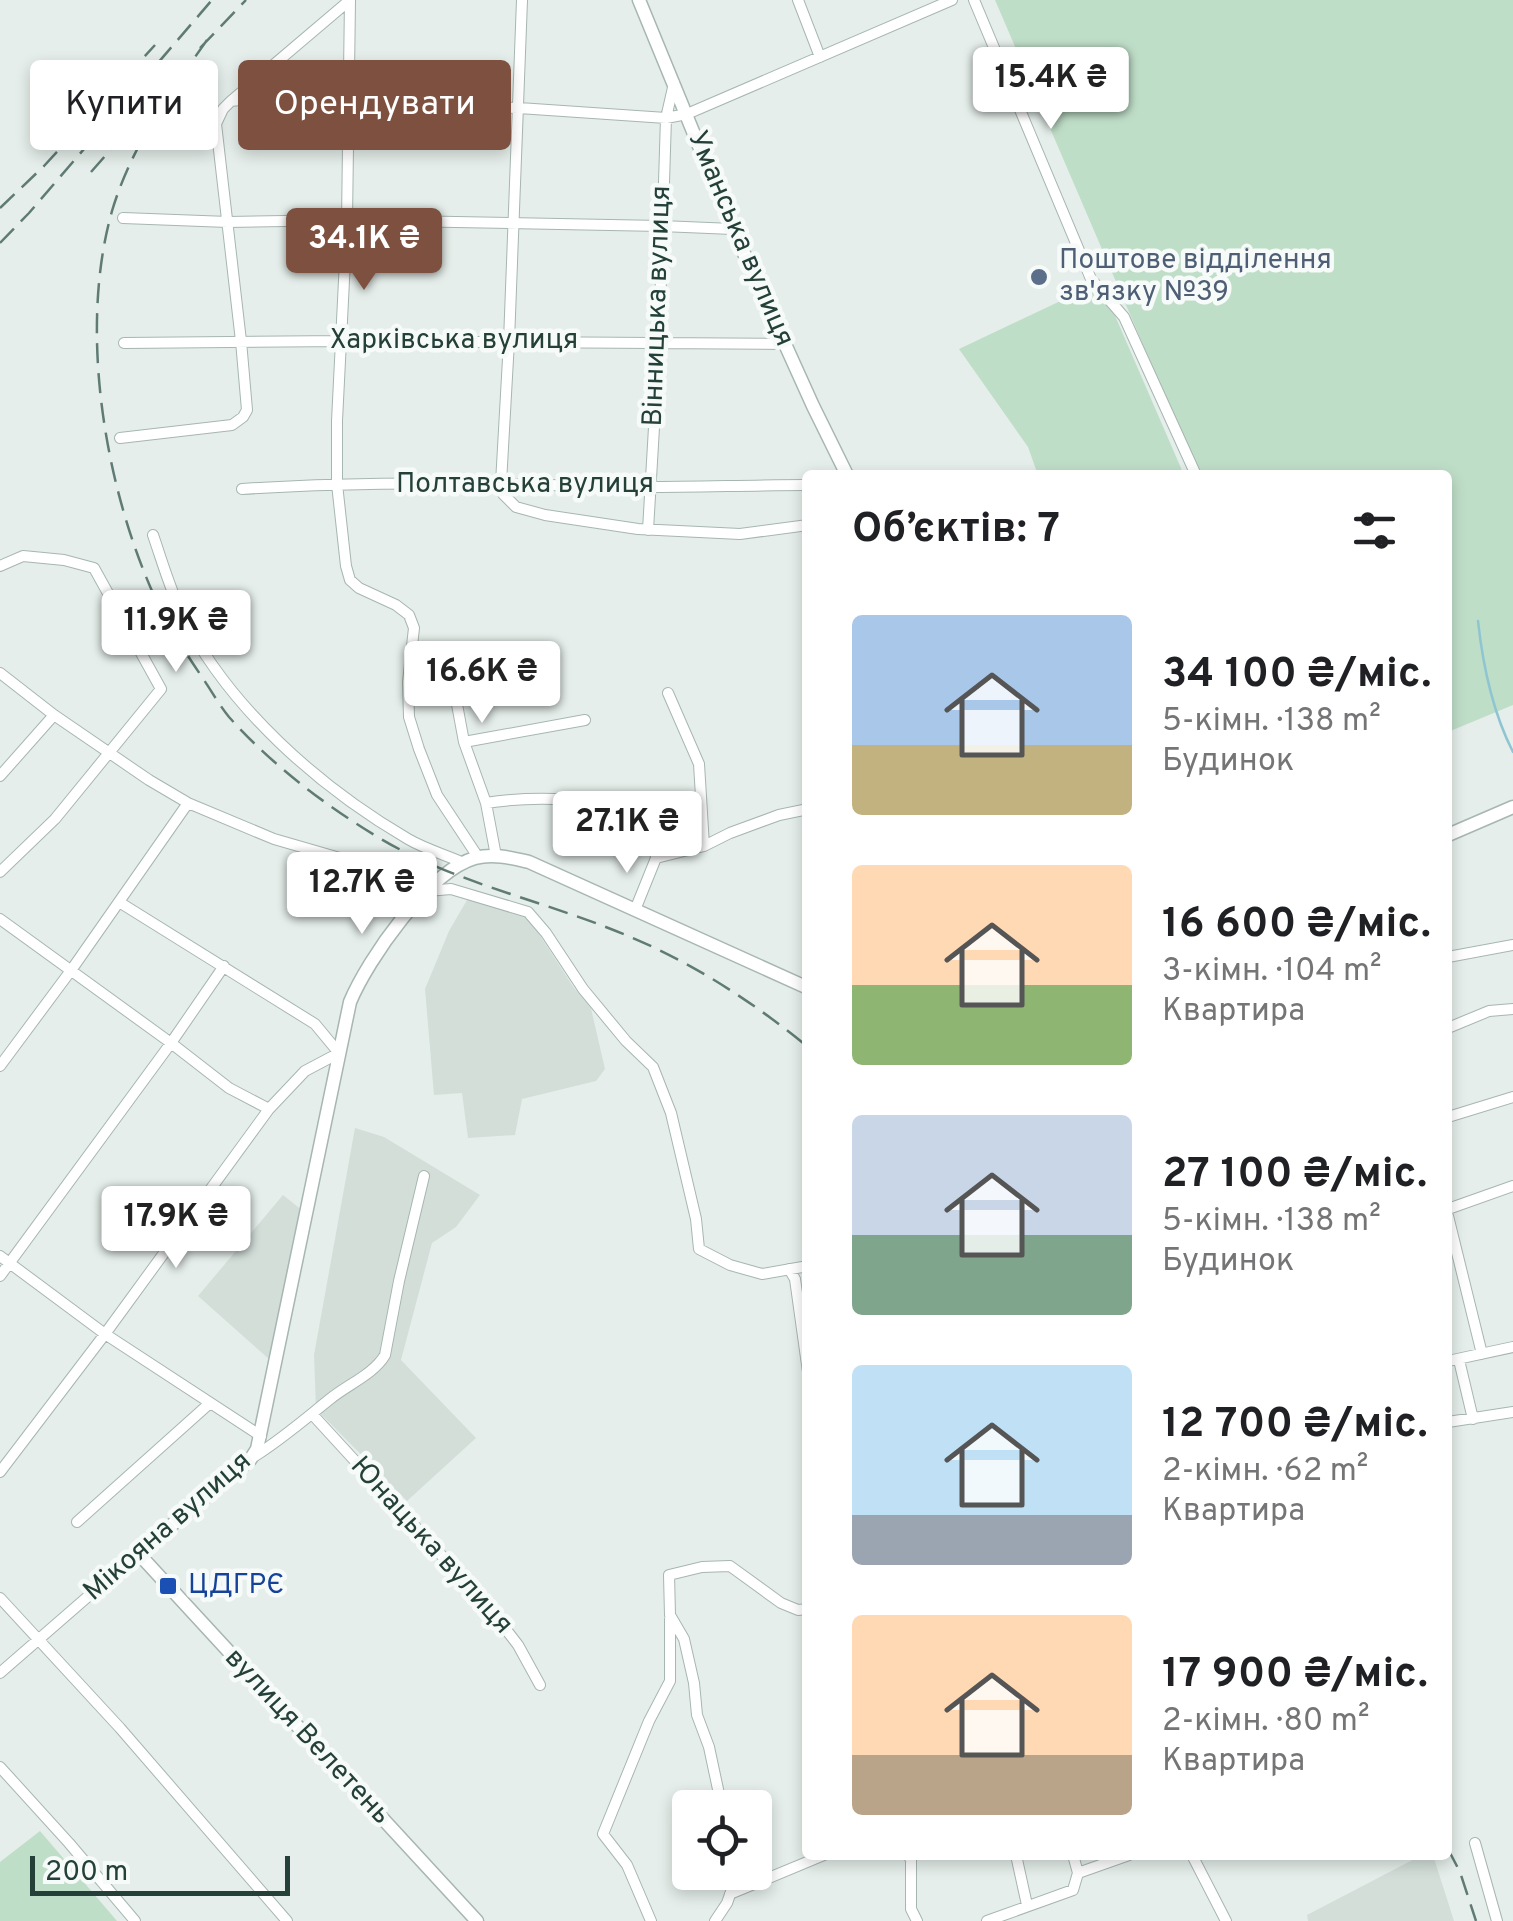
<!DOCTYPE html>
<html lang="uk">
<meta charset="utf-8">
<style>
:root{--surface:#fff;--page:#f6f6f6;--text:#202124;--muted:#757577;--accent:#7d5040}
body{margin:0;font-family:Overpass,sans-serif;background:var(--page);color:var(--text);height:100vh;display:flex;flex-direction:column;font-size:38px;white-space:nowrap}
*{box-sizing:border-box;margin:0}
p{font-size:32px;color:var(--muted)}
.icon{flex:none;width:55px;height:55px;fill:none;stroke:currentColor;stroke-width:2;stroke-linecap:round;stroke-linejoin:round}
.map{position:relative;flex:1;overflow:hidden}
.sheet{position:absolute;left:802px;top:470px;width:650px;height:1390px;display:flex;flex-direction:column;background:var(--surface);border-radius:10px;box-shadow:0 5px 15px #0003}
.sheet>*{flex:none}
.guide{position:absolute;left:30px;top:60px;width:622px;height:90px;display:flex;gap:20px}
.fabs{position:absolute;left:672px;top:1790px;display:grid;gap:20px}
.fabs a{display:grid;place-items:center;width:100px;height:100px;border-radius:10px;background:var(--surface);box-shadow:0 5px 15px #0003;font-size:50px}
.scale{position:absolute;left:30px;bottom:25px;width:260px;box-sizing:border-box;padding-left:10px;border:5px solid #244039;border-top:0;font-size:28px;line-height:35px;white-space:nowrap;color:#244039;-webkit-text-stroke:8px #f6faf8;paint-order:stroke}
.price{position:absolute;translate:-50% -85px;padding:0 22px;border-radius:10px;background:#fff;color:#222;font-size:32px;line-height:65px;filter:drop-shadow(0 2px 5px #0008)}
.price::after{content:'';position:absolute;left:50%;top:60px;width:30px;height:22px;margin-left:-15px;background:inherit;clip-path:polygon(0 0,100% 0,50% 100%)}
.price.current{background:var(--accent);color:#fff}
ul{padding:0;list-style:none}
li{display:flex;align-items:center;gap:30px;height:250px;padding:0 50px}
li span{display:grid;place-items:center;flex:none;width:280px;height:200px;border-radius:10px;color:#555}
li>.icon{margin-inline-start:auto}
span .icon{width:120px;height:120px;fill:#fffc;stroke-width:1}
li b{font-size:42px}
h2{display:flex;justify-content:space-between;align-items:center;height:120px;padding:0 50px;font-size:42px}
.tag{padding:0 35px;border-radius:10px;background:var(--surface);box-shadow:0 5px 15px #0003;font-size:35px;line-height:90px}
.tag.current{background:var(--accent);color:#fff}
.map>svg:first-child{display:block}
</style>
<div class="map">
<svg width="1513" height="1921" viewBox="0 0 1513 1921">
<rect width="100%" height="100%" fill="#e5eeea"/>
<path fill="#d3ded9" d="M 467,900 L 526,914 L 574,988 L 590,1004 L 605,1069 L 596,1081 L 522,1099 L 515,1135 L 468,1138 L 462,1093 L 434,1095 L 425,989 L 449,931 Z
M 355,1128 L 384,1137 L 480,1195 L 456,1227 L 432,1243 L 401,1360 L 476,1438 L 407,1501 L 316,1409 L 314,1355 Z
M 283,1195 L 303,1211 L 270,1360 L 198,1296 Z
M 1422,1855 L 1433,1855 L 1454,1921 L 1308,1921 L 1307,1915 Z"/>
<path fill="#bfdec8" d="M 995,0 L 1513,0 L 1513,705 L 1448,732 L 1448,475 L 1199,475 Z
M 1088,288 L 1113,311 L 1184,475 L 1038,475 L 1028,447 L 959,349 Z
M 40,1831 L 117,1921 L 0,1921 L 0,1862 Z"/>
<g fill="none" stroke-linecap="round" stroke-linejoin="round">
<path stroke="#8fc5d1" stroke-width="2.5" d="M 1478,621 C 1483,667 1492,711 1513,752"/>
<g stroke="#a7b6b1" stroke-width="12">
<path id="minor" d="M 350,0 L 347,220 L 337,421 L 337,484 L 346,566 L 350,580 L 359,588 L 396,605 L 409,615 L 414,628 L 408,682 L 409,717 L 419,749 L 437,795 L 478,857
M 522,0 L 509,341 L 501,483 L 503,494 L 516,507 L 545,515 L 638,529 L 740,534 L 808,525
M 798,0 L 820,57
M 974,0 L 1091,279 L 1124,317 L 1196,475
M 231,101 L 249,99 L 519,108 L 666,118 L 687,114 L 952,0
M 123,218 L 228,222 L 347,220 L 661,226 L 733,229
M 124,343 L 342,341 L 785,344
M 120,438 L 232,425 L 243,417 L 247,410 L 241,341 L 216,124 L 223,109 L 231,101 L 350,0
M 242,489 C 377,480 512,484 647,487 C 700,487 754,485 808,485
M 648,530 L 659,342 L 666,118 L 674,83
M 153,535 C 162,561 170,589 182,614 C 228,707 319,787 408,839 C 425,849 446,855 464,863
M 0,566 L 23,556 L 64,560 L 94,568 L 161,689 L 55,819 L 0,872
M 0,673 L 54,715 L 149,780 L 188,803 L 274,839 L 364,865 L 427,891 L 451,889 L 528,912 L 546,933 L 583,989 L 626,1041 L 653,1067 L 671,1113 L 696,1219 L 699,1249 L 730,1265 L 762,1274 L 808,1266
M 409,677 L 451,672 L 464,742 L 486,803 L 496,856
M 668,693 L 699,764 L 704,846
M 464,742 L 585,720
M 0,776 L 54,715
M 486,803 C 544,794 592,801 650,809 L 656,858 L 704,846 L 730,833 L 779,815 L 808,809
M 635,910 L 656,858
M 0,919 L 171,1043 L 229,1088 L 269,1109
M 1448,957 L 1513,945
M 1448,1028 L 1489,1011 L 1513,1009
M 0,1066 L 72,969 L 188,803
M 1448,1117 L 1513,1097
M 1448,1209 L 1513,1186
M 1448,1216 L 1482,1354
M 0,1256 L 105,1334 L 261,1436
M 789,1269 L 795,1279 L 808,1372
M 0,1276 L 171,1043 L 224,966
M 1459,1360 L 1473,1419
M 1448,1361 L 1513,1347
M 312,1414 L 487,1605 L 518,1645 L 540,1685
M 1448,1422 L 1513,1412
M 255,1456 C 282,1439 305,1419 330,1399 C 347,1385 374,1374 385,1355 L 399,1281 L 424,1176
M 0,1472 L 105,1334 L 269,1109 L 305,1071 L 339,1053 L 315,1024 L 119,902
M 77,1522 L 210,1403
M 0,1598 L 120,1728 L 287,1921
M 0,1673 L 138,1553
M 0,1767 L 69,1843 L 135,1921
M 722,1808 L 709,1747 L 697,1715 L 694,1683 L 684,1639 L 670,1615 L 669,1575 L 702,1567 L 730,1566 L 781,1603 L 798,1610 L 808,1609
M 1475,1843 L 1497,1921
M 908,1855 L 911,1860 L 911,1909 L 917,1921
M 1016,1855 L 1027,1905
M 1073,1855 L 1078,1873
M 1192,1855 L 1226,1921
M 730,1894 L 824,1855
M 651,1921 L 627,1865 L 603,1834 L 649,1721 L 670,1681 L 670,1619
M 715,1921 L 727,1903 L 738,1872
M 987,1921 L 1073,1890 L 1078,1873 L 1129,1855"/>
</g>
<g stroke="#a7b6b1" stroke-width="15">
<path id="tertiary" d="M 639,0 L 733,229 L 813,406 L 847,475
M 1448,835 L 1513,807
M 477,1921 L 138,1553 L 250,1460 L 257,1449 L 350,1002 C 368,959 429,871 475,858 C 493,853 512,858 529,862 L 808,988"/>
</g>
<use href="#minor" stroke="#fff" stroke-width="10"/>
<use href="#tertiary" stroke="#fff" stroke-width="12"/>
<path stroke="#5f7b74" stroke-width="2.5" stroke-dasharray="20 10" stroke-linecap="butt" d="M 207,40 C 169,94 131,147 112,211 C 78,331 105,490 157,602 C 170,629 187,655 204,680 C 212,692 220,706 229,717 C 271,764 322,803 376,836 C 455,884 544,900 628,936 C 693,963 753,1002 808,1047
M 200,48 L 246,0
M 91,172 L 150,105
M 0,208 L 44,166 L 155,45
M 0,243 L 29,213 L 212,0
M 1448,1849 L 1460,1872 L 1476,1921"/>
</g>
<circle fill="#5c6f8a" stroke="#f6faf8" stroke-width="4" cx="1039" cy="277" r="10"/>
<rect fill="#1a4fb4" stroke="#f6faf8" stroke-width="4" x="158" y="1576" width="20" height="20" rx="5"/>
<g text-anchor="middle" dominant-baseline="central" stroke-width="9" stroke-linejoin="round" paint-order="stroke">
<g font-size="28" fill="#244039" stroke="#f6faf8">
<text transform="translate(740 239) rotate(67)">Уманська вулиця</text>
<text transform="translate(658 306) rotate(-88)">Вінницька вулиця</text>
<text x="454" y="341">Харківська вулиця</text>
<text x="525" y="485">Полтавська вулиця</text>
<text transform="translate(168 1527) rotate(-41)">Мікояна вулиця</text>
<text transform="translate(431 1546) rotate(48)">Юнацька вулиця</text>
<text transform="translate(307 1737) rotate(47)">вулиця Велетень</text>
</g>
<g font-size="28" fill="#4e5e75" stroke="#f6faf8" text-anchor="start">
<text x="1059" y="261">Поштове відділення<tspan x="1059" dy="32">зв'язку №39</tspan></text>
</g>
<g font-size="28" fill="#164399" stroke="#f6faf8" text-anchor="start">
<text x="188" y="1586">ЦДГРЄ</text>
</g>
</g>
</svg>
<div class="fabs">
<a><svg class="icon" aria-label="locate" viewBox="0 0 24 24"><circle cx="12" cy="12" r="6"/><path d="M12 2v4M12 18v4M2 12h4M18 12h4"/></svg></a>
</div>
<div class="scale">200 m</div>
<b class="price" style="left:1051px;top:132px">15.4K ₴</b>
<b class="price current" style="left:364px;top:293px">34.1K ₴</b>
<b class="price" style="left:176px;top:675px">11.9K ₴</b>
<b class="price" style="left:482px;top:726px">16.6K ₴</b>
<b class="price" style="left:627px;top:876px">27.1K ₴</b>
<b class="price" style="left:362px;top:937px">12.7K ₴</b>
<b class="price" style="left:176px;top:1271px">17.9K ₴</b>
<div class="guide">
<a class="tag">Купити</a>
<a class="tag current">Орендувати</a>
</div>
<section class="sheet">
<h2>Об’єктів: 7<svg class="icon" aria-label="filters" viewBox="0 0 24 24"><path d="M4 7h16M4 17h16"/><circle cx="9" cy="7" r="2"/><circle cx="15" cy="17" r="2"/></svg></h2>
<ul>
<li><span style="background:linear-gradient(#a9c7e8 65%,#c2b280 0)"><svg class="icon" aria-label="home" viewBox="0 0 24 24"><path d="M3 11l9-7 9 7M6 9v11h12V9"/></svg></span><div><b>34 100 ₴/міс.</b><p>5-кімн. · 138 m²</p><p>Будинок</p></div></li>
<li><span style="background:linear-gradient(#ffd9b3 60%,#8fb573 0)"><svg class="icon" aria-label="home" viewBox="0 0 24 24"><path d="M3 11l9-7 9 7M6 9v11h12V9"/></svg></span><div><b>16 600 ₴/міс.</b><p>3-кімн. · 104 m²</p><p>Квартира</p></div></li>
<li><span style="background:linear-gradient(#c9d6e8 60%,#7fa58c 0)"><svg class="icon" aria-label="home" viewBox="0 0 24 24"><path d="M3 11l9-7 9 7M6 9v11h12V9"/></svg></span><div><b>27 100 ₴/міс.</b><p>5-кімн. · 138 m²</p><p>Будинок</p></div></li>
<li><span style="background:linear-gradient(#bfe0f5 75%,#9aa5b1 0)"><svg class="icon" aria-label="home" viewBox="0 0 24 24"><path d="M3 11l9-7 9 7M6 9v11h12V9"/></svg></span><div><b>12 700 ₴/міс.</b><p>2-кімн. · 62 m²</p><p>Квартира</p></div></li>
<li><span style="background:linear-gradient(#ffd9b3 70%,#b9a48a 0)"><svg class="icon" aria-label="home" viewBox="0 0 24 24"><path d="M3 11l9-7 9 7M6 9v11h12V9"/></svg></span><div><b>17 900 ₴/міс.</b><p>2-кімн. · 80 m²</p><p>Квартира</p></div></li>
</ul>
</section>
</div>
